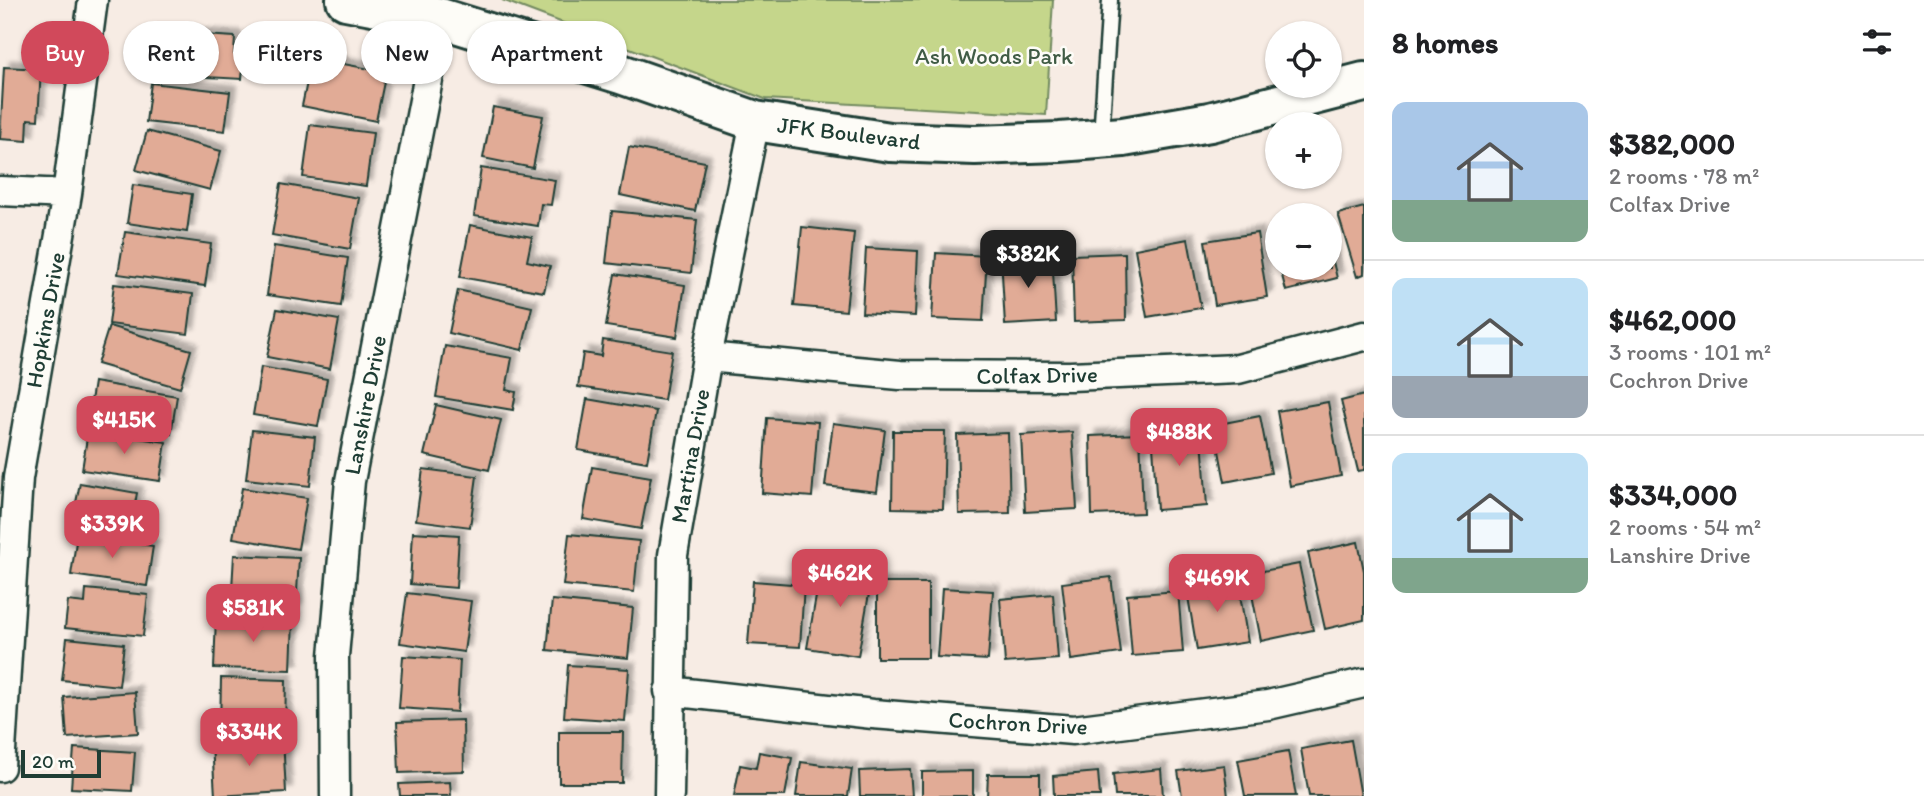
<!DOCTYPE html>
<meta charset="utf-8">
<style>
:root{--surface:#fff;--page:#f2f2f2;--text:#202124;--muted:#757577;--line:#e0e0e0;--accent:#d1495b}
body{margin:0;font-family:Itim,sans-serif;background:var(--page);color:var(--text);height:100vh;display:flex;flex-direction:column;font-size:26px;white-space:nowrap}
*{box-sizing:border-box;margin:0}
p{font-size:23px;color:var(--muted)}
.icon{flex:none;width:38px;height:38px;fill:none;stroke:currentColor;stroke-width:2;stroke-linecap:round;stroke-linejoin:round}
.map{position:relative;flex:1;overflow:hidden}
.details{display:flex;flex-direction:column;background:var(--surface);width:560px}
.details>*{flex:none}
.hud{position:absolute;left:21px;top:21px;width:665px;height:63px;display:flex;gap:14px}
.fabs{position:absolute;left:1265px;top:21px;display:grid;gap:14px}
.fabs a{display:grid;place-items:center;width:77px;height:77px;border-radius:50%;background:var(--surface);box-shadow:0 2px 5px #0004;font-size:35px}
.scale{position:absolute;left:21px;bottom:18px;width:80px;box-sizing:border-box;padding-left:7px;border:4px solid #1f3d34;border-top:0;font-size:19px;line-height:24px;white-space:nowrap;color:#1f3d34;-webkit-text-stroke:5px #fdfcf7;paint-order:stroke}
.price{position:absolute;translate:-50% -60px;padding:0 16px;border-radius:14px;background:var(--accent);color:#fff;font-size:23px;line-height:46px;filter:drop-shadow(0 2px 4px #0008)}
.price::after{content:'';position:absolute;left:50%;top:42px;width:21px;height:16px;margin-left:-10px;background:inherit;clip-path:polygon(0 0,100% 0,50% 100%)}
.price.active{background:#222;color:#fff}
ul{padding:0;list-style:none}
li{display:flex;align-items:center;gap:21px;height:175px;padding:0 28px}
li+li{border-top:2px solid var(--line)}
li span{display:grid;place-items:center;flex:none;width:196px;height:140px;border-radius:14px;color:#555}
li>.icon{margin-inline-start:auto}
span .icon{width:84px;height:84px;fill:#fffc;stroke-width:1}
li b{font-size:30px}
h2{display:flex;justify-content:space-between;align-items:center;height:84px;padding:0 28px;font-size:30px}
.pill{padding:0 24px;border-radius:32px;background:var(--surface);box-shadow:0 2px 5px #0004;font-size:24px;line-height:63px}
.pill.active{background:var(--accent);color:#fff}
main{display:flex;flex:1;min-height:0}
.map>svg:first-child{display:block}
</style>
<main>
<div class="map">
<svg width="1364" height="796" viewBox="0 0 1364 796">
<defs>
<filter id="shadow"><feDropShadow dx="6" dy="-6" stdDeviation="2" flood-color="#0004"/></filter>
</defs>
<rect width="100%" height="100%" fill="#f7ece4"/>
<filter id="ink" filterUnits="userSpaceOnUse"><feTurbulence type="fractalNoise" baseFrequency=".0143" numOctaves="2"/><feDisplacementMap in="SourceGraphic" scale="14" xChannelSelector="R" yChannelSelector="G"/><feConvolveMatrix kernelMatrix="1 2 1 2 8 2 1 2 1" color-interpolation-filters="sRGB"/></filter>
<g filter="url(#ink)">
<path fill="#c5d68b" stroke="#728a60" stroke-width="2" d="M 502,0 L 1053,0 L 1046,115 L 765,99 Z"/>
<path fill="#e1ab96" stroke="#1f3d34" stroke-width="2" filter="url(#shadow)" d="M 155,32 L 235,37 L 234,54 L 244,55 L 242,79 L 153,74 Z
M 312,58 L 386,72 L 376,121 L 302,106 Z
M 4,67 L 41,69 L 38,120 L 28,119 L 27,141 L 0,139 Z
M 151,83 L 230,92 L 225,131 L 146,122 Z
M 493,107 L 543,116 L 533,168 L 483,158 Z
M 310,125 L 373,133 L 366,186 L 303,177 Z
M 147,131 L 221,151 L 210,190 L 136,170 Z
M 629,147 L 705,162 L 695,211 L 620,195 Z
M 481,168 L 555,180 L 551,205 L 541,204 L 538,226 L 474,216 Z
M 281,184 L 359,198 L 350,249 L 272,235 Z
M 133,185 L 192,194 L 187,232 L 127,223 Z
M 1364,207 L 1364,274 L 1357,277 L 1338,214 Z
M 612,211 L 697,220 L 691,273 L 606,263 Z
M 470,225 L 532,237 L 527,261 L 550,266 L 544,292 L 460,277 Z
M 802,227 L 854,233 L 846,311 L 794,306 Z
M 125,232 L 211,244 L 205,286 L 118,274 Z
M 1257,233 L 1267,297 L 1215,305 L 1205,241 Z
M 1188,239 L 1201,308 L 1147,317 L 1135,249 Z
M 274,246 L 348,258 L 341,306 L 267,295 Z
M 866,248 L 918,251 L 915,316 L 862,313 Z
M 1330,250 L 1337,278 L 1286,291 L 1280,268 L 1330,268 Z
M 936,253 L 987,256 L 983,321 L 932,319 Z
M 1125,253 L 1126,320 L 1074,322 L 1072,255 Z
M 1052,254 L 1056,322 L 1005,325 L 1001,257 Z
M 615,274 L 685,285 L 677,337 L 606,326 Z
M 114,284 L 193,294 L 188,334 L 109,324 Z
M 458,290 L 532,307 L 522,350 L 449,333 Z
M 277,309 L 339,320 L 330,369 L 267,357 Z
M 109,326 L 191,350 L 180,388 L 97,364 Z
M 603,340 L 672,351 L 664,400 L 578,387 L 583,353 L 601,356 Z
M 445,346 L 512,358 L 506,390 L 516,392 L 513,410 L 436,397 Z
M 261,367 L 327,379 L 318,426 L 253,415 Z
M 94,382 L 177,396 L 171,434 L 88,420 Z
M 1364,395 L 1364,470 L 1358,471 L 1341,401 Z
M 587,399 L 656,411 L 647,462 L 578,450 Z
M 1328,402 L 1341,476 L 1290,486 L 1277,411 Z
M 436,405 L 501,420 L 489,470 L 424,455 Z
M 1260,416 L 1271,473 L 1225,482 L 1214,425 Z
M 767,418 L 818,422 L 812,497 L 762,493 Z
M 833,423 L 885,430 L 877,492 L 825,486 Z
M 1201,425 L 1207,506 L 1157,510 L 1152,429 Z
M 252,430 L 315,437 L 310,486 L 246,479 Z
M 88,431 L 166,442 L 160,481 L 82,470 Z
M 893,431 L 945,431 L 943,509 L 892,508 Z
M 1072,432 L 1077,509 L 1025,512 L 1021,435 Z
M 1008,433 L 1010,513 L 959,514 L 957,435 Z
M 1140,434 L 1143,513 L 1092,515 L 1090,436 Z
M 592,467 L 651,477 L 641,529 L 583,519 Z
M 423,469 L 477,476 L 470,527 L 416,520 Z
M 80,483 L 137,493 L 130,532 L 72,522 Z
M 242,488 L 307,498 L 298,549 L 233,538 Z
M 413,532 L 459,535 L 456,588 L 410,584 Z
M 569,534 L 639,541 L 634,592 L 563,585 Z
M 77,535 L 153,546 L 147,586 L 71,575 Z
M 1358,542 L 1364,571 L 1364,620 L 1325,629 L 1308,553 Z
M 234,555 L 299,558 L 296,609 L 231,605 Z
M 822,562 L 873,571 L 858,656 L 807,648 Z
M 1299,564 L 1313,630 L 1261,641 L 1248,574 Z
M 1111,577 L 1121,653 L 1071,660 L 1062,583 Z
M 1237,577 L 1248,642 L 1197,650 L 1186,585 Z
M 753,581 L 804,585 L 800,647 L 748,644 Z
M 877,583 L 928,583 L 928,658 L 877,658 Z
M 942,588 L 993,591 L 988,660 L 937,657 Z
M 86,589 L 148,595 L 143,636 L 65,628 L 68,601 L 85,603 Z
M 1178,591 L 1183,652 L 1132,656 L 1127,595 Z
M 407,593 L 471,601 L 464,652 L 400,643 Z
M 1053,594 L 1058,659 L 1005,663 L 1000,599 Z
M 552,600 L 633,608 L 628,658 L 547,650 Z
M 216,617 L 293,619 L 291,670 L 214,668 Z
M 67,638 L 124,644 L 119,686 L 62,680 Z
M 403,656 L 460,660 L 457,712 L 399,708 Z
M 568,665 L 629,669 L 625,721 L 564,717 Z
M 221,678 L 286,680 L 285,732 L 220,731 Z
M 135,692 L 138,733 L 67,738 L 64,697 Z
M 463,720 L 464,771 L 399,773 L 397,722 Z
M 559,732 L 623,732 L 622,783 L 559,783 Z
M 283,739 L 286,792 L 215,796 L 212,744 Z
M 1351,740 L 1361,796 L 1309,796 L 1301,749 Z
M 74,748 L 135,752 L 132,791 L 71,788 Z
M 1288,751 L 1296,796 L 1245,796 L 1238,760 Z
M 759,752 L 792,758 L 785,796 L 734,796 L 740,765 L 756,768 Z
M 801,762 L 852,769 L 848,796 L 796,796 Z
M 1224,765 L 1228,796 L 1182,796 L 1178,771 Z
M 910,769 L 912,796 L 860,796 L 859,771 Z
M 1161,769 L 1163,796 L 1115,796 L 1113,774 Z
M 973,771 L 973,796 L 922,796 L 922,772 Z
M 1098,772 L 1100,796 L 1054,796 L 1053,776 Z
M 988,774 L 1040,774 L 1040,796 L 987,796 Z
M 450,782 L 451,796 L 400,796 L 399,784 Z"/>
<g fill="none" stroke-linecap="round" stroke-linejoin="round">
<g stroke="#1f3d34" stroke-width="19">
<path id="lane" d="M 1101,137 L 1110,0"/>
</g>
<g stroke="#1f3d34" stroke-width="33">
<path id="street" d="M 0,191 L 67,194
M 707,357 L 900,375 L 1070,376 L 1238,369 L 1364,336
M 669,691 L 873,714 L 1073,730 L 1268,705 L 1364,683
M 0,767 L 18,478 L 67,194 L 93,0
M 335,796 L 334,656 L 350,481 L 440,18
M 669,796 L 673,555 L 707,357 L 755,121"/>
</g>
<g stroke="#1f3d34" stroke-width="44">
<path id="secondary" d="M 346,0 L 440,18 L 621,74 L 755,121 L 890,142 L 975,145 L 1060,142 L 1123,137 L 1210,122 L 1364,82"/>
</g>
<use href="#lane" stroke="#fdfcf7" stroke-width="14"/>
<use href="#street" stroke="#fdfcf7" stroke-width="28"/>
<use href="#secondary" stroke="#fdfcf7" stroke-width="38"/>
</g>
</g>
<g text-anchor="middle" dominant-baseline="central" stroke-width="5" stroke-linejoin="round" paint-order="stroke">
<g font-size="23" fill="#405c45" stroke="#fdfcf7">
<text x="994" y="56">Ash Woods Park</text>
</g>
<g font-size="23" fill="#1f3d34" stroke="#fdfcf7">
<text transform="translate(849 133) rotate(7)">JFK Boulevard</text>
<text transform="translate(45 320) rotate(-80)">Hopkins Drive</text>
<text transform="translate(1037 375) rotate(-1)">Colfax Drive</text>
<text transform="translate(365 405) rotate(-79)">Lanshire Drive</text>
<text transform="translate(690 456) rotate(-80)">Martina Drive</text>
<text transform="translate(1018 723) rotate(3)">Cochron Drive</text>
</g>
</g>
</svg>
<div class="fabs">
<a><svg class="icon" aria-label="locate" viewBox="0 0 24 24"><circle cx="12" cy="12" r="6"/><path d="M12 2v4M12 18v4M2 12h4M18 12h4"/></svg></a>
<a>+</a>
<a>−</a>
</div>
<div class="scale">20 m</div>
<b class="price active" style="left:1028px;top:290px">$382K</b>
<b class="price" style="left:124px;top:456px">$415K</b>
<b class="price" style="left:1179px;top:468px">$488K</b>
<b class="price" style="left:112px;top:560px">$339K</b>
<b class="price" style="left:840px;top:609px">$462K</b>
<b class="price" style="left:1217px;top:614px">$469K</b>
<b class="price" style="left:253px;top:644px">$581K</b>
<b class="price" style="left:249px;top:768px">$334K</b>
<div class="hud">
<a class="pill active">Buy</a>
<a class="pill">Rent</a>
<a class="pill">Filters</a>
<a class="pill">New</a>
<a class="pill">Apartment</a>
</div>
</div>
<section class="details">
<h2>8 homes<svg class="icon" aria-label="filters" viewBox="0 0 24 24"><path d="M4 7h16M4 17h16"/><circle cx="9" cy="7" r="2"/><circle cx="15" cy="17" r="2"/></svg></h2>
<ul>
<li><span style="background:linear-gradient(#a9c7e8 70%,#7fa58c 0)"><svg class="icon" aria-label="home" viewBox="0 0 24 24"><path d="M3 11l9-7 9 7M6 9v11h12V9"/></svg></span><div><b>$382,000</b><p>2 rooms · 78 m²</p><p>Colfax Drive</p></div></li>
<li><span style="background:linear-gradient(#bfe0f5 70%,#9aa5b1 0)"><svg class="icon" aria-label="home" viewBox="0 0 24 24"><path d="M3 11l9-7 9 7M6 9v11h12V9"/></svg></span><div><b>$462,000</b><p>3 rooms · 101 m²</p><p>Cochron Drive</p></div></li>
<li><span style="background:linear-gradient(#bfe0f5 75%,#7fa58c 0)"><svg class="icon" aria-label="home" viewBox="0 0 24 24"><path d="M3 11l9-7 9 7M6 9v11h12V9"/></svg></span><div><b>$334,000</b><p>2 rooms · 54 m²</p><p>Lanshire Drive</p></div></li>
</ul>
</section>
</main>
